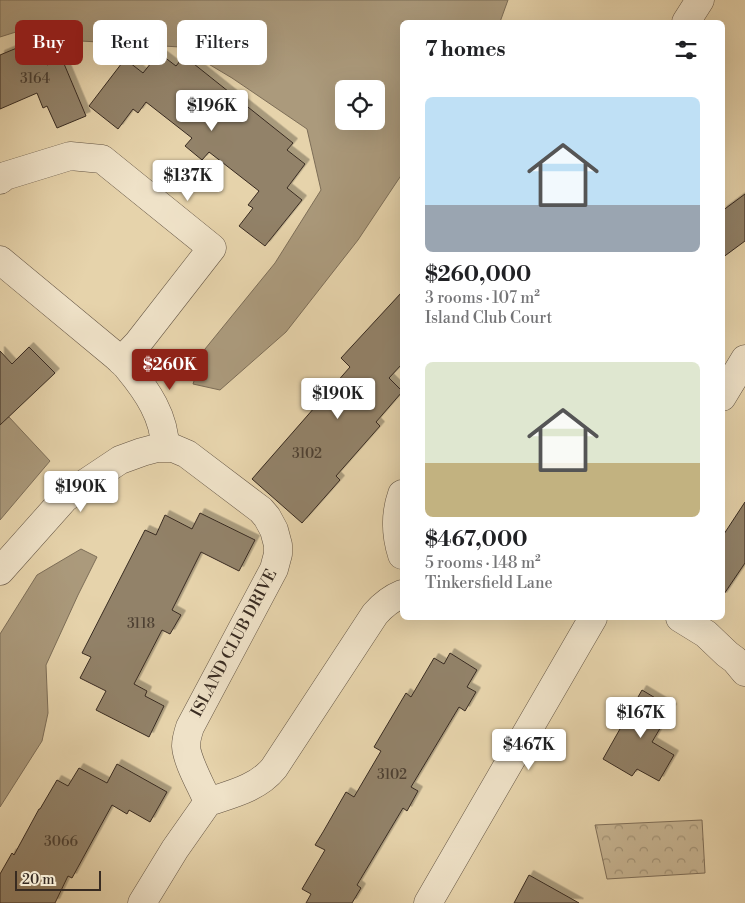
<!DOCTYPE html>
<meta charset="utf-8">
<style>
:root{--surface:#fff;--page:#f6f6f6;--text:#202124;--muted:#757577;--accent:#8f2418}
body{margin:0;font-family:"Libre Bodoni",serif;background:var(--page);color:var(--text);height:100vh;display:flex;flex-direction:column;font-size:19px;white-space:nowrap}
*{box-sizing:border-box;margin:0}
p{font-size:16px;color:var(--muted)}
.icon{flex:none;width:28px;height:28px;fill:none;stroke:currentColor;stroke-width:2;stroke-linecap:round;stroke-linejoin:round}
.map{position:relative;flex:1;overflow:hidden}
.panel{position:absolute;left:400px;top:20px;width:325px;height:600px;display:flex;flex-direction:column;background:var(--surface);border-radius:8px;box-shadow:0 5px 20px #0002}
.panel>*{flex:none}
.banner{position:absolute;left:15px;top:20px;width:310px;height:45px;display:flex;gap:10px}
.controls{position:absolute;left:335px;top:80px;display:grid;gap:10px}
.controls a{display:grid;place-items:center;width:50px;height:50px;border-radius:8px;background:var(--surface);box-shadow:0 5px 20px #0002;font-size:25px}
.scale{position:absolute;left:15px;bottom:12px;width:86px;box-sizing:border-box;padding-left:5px;border:2px solid #382b21;border-top:0;font-size:14px;line-height:18px;white-space:nowrap;color:#382b21;-webkit-text-stroke:4px #efe2c8;paint-order:stroke}
.price{position:absolute;translate:-50% -42px;padding:0 11px;border-radius:5px;background:#fff;color:#222;font-size:16px;line-height:32px;filter:drop-shadow(0 1px 2px #0008)}
.price::after{content:'';position:absolute;left:50%;top:30px;width:15px;height:11px;margin-left:-8px;background:inherit;clip-path:polygon(0 0,100% 0,50% 100%)}
.price.current{background:var(--accent);color:#fff}
ul{padding:0;list-style:none}
li{display:grid;align-content:center;gap:10px;height:265px;padding:0 25px}
li span{display:grid;place-items:center;height:155px;border-radius:8px;color:#555}
li>.icon{margin-inline-start:auto}
span .icon{width:90px;height:90px;fill:#fffc;stroke-width:1}
li b{font-size:21px}
h2{display:flex;justify-content:space-between;align-items:center;height:60px;padding:0 25px;font-size:21px}
.chip{padding:0 18px;border-radius:8px;background:var(--surface);box-shadow:0 5px 20px #0002;font-size:18px;line-height:45px}
.chip.current{background:var(--accent);color:#fff}
.map>svg:first-child{display:block}
</style>
<div class="map">
<svg width="745" height="903" viewBox="0 0 745 903">
<defs>
<pattern id="park-crowns" width="20" height="18" patternUnits="userSpaceOnUse" patternTransform="scale(1.25)"><rect width="20" height="18" fill="#c8b694"/><path d="M2 6a3 3 0 1 1 6 0M12 15a3 3 0 1 1 6 0" fill="none" stroke="#a39478"/></pattern>
<filter id="shadow"><feDropShadow dx="4.5" dy="-4.5" stdDeviation="0" flood-color="#0004"/></filter>
</defs>
<rect width="100%" height="100%" fill="#e6d3ab"/>
<filter id="stains"><feTurbulence type="fractalNoise" baseFrequency=".004" numOctaves="4"/><feColorMatrix values="0 0 0 0 .2 0 0 0 0 .09 0 0 0 0 .02 0 0 0 .5 -.17"/></filter>
<radialGradient id="worn" r=".72"><stop offset=".6" stop-color="#630" stop-opacity="0"/><stop offset="1" stop-color="#630" stop-opacity=".3"/></radialGradient>
<path fill="url(#park-crowns)" stroke="#80705a" d="M 702,820 L 705,873 L 607,879 L 595,825 Z"/>
<path fill="#ab9a7c" stroke="#7d6e58" fill-rule="evenodd" d="M 0,0 L 508,0 L 500,22 L 402,22 L 402,174 L 358,240 L 286,332 L 220,390 L 193,384 L 205,349 L 275,263 L 321,190 L 307,129 L 232,78 L 180,47 L 81,41 L 19,31 L 0,37 ZM 344,89 L 376,89 L 376,121 L 344,121 Z
M 9,417 L 50,461 L 0,520 L 0,419 Z
M 81,549 L 97,557 L 78,595 L 46,665 L 48,713 L 42,741 L 0,807 L 0,634 L 37,575 Z"/>
<path fill="#928269" stroke="#382b21" filter="url(#shadow)" d="M 36,40 L 47,65 L 62,59 L 86,116 L 57,128 L 47,106 L 43,108 L 37,93 L 0,109 L 0,55 Z
M 159,53 L 176,66 L 184,56 L 293,143 L 287,150 L 305,164 L 287,188 L 302,200 L 265,246 L 239,226 L 253,208 L 248,205 L 259,191 L 209,152 L 202,160 L 185,146 L 192,138 L 146,102 L 138,113 L 133,109 L 118,129 L 89,106 L 125,59 L 143,73 Z
M 745,194 L 745,241 L 722,258 L 722,211 Z
M 402,292 L 402,364 L 389,378 L 402,391 L 402,392 L 376,422 L 380,426 L 336,476 L 340,480 L 302,523 L 252,479 L 350,367 L 341,358 Z
M 29,347 L 55,373 L 0,425 L 0,351 L 12,364 Z
M 745,502 L 745,563 L 722,597 L 722,537 Z
M 200,513 L 255,540 L 239,571 L 201,552 L 172,610 L 181,615 L 170,634 L 162,630 L 134,684 L 147,691 L 145,696 L 164,706 L 149,737 L 96,710 L 106,691 L 80,678 L 91,657 L 82,653 L 145,530 L 156,535 L 165,515 L 192,529 Z
M 450,653 L 477,670 L 467,687 L 476,692 L 465,711 L 459,707 L 411,787 L 418,791 L 407,811 L 403,808 L 357,885 L 361,888 L 352,903 L 306,903 L 311,894 L 302,889 L 325,850 L 315,845 L 323,832 L 346,792 L 354,797 L 381,751 L 374,747 L 406,693 L 411,697 L 434,658 L 444,664 Z
M 642,690 L 672,708 L 652,742 L 674,755 L 659,781 L 637,769 L 632,776 L 603,759 Z
M 117,764 L 167,792 L 150,822 L 129,810 L 127,814 L 112,805 L 72,878 L 68,876 L 55,903 L 0,903 L 0,874 L 12,853 L 14,855 L 39,809 L 40,809 L 57,780 L 68,786 L 79,768 L 107,783 Z
M 529,875 L 579,903 L 514,903 Z"/>
<g fill="none" stroke-linecap="round" stroke-linejoin="round">
<g stroke="#645544" stroke-width="29">
<path id="minor" d="M 686,22 L 700,0
M 0,180 L 5,176 L 70,156 L 102,159 L 212,248 L 138,343 L 121,361
M 0,260 L 117,357 C 121,361 125,364 128,368 C 147,391 165,417 165,448
M 722,397 L 745,359
M 402,494 C 395,514 396,536 402,555
M 0,571 L 65,498 L 74,492 L 81,486 L 120,460 L 142,452 L 157,448 L 173,448 L 187,454 L 261,510 L 267,517 L 274,530 L 278,545 L 278,554 L 274,569 L 190,727 C 188,733 186,740 186,746 C 187,762 202,787 208,802
M 680,618 L 706,634 L 727,654 L 735,660 L 745,672
M 208,802 C 232,794 258,788 274,768 L 375,614 C 382,606 392,598 402,594
M 142,903 L 175,849 L 208,802
M 428,903 L 593,618"/>
</g>
<use href="#minor" stroke="#efe2c8" stroke-width="28"/>
</g>
<g text-anchor="middle" dominant-baseline="central" stroke-width="4" stroke-linejoin="round" paint-order="stroke">
<g font-size="14" fill="#4e4133">
<text x="35" y="79">3164</text>
<text x="307" y="454">3102</text>
<text x="141" y="624">3118</text>
<text x="392" y="775">3102</text>
<text x="61" y="842">3066</text>
</g>
<g font-size="16" fill="#382b21" stroke="#efe2c8">
<text transform="translate(234 643) rotate(-62)">ISLAND CLUB DRIVE</text>
</g>
</g>
<rect width="100%" height="100%" filter="url(#stains)"/>
<rect width="100%" height="100%" fill="url(#worn)"/>
</svg>
<div class="controls">
<a><svg class="icon" aria-label="locate" viewBox="0 0 24 24"><circle cx="12" cy="12" r="6"/><path d="M12 2v4M12 18v4M2 12h4M18 12h4"/></svg></a>
</div>
<div class="scale">20 m</div>
<b class="price" style="left:212px;top:132px">$196K</b>
<b class="price" style="left:188px;top:202px">$137K</b>
<b class="price current" style="left:170px;top:391px">$260K</b>
<b class="price" style="left:338px;top:420px">$190K</b>
<b class="price" style="left:81px;top:513px">$190K</b>
<b class="price" style="left:641px;top:739px">$167K</b>
<b class="price" style="left:529px;top:771px">$467K</b>
<div class="banner">
<a class="chip current">Buy</a>
<a class="chip">Rent</a>
<a class="chip">Filters</a>
</div>
<section class="panel">
<h2>7 homes<svg class="icon" aria-label="filters" viewBox="0 0 24 24"><path d="M4 7h16M4 17h16"/><circle cx="9" cy="7" r="2"/><circle cx="15" cy="17" r="2"/></svg></h2>
<ul>
<li><span style="background:linear-gradient(#bfe0f5 70%,#9aa5b1 0)"><svg class="icon" aria-label="home" viewBox="0 0 24 24"><path d="M3 11l9-7 9 7M6 9v11h12V9"/></svg></span><div><b>$260,000</b><p>3 rooms · 107 m²</p><p>Island Club Court</p></div></li>
<li><span style="background:linear-gradient(#dfe7d0 65%,#c2b280 0)"><svg class="icon" aria-label="home" viewBox="0 0 24 24"><path d="M3 11l9-7 9 7M6 9v11h12V9"/></svg></span><div><b>$467,000</b><p>5 rooms · 148 m²</p><p>Tinkersfield Lane</p></div></li>
</ul>
</section>
</div>
